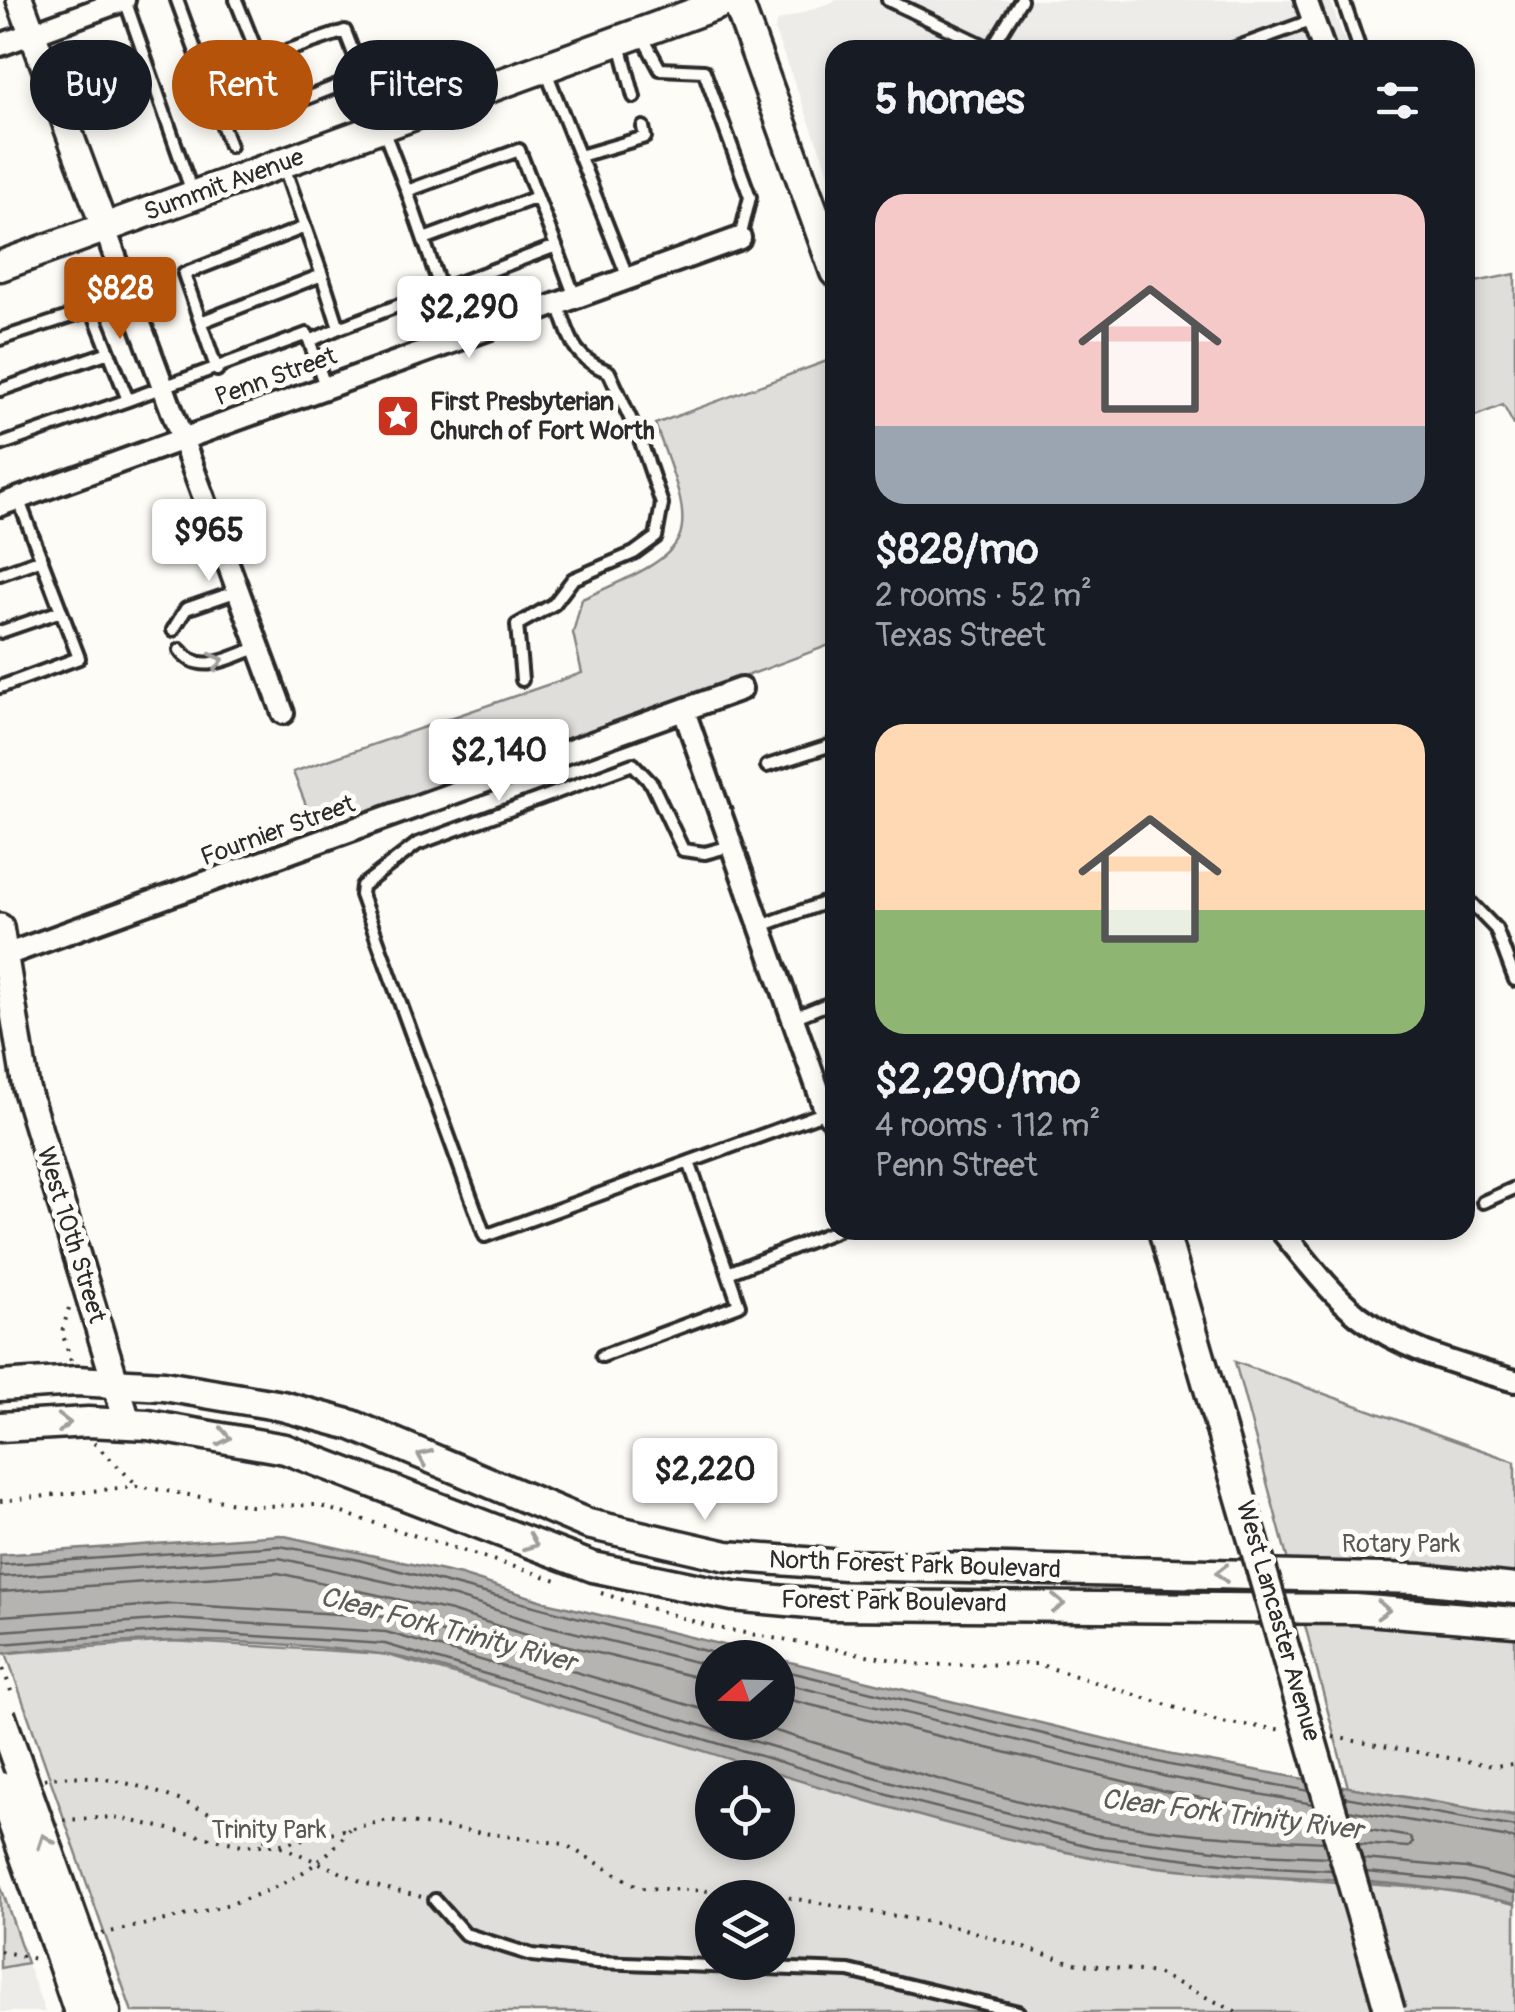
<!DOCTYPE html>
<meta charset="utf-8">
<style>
:root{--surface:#171b24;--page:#20242c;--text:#f1f3f6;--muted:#9ea1a6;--accent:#b45309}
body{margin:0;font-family:Pangolin,sans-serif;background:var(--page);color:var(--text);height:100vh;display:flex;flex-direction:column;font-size:38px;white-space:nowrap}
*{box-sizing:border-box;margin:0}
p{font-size:32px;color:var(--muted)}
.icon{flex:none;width:55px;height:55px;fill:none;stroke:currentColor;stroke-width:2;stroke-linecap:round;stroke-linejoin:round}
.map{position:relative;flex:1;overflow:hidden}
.drawer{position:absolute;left:825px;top:40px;width:650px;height:1200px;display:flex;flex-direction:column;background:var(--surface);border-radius:30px;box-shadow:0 5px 15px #0003}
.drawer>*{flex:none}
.top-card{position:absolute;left:30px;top:40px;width:645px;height:90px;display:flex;gap:20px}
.needle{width:65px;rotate:250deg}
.tools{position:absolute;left:695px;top:1640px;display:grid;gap:20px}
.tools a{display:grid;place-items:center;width:100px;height:100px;border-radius:50%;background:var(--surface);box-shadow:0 5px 15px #0003;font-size:50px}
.price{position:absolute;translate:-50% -85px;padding:0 22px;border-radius:10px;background:#fff;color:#222;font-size:32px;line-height:65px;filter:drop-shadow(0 2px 5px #0008)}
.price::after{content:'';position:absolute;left:50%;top:60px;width:30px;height:22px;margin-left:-15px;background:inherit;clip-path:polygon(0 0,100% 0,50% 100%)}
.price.active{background:var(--accent);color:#fff}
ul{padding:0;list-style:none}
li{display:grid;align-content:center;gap:20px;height:530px;padding:0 50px}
li span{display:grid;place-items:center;height:310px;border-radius:30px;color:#555}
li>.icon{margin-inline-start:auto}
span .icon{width:180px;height:180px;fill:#fffc;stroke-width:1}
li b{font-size:42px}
h2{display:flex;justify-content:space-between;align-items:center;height:120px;padding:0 50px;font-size:42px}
.chip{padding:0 35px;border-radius:45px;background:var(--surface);box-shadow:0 5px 15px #0003;font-size:35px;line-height:90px}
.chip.active{background:var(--accent);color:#fff}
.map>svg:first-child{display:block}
</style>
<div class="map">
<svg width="1515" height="2012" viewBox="0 0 1515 2012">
<rect width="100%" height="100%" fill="#fdfcf7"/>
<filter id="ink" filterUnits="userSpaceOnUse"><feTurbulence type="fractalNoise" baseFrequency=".01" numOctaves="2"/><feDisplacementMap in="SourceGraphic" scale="20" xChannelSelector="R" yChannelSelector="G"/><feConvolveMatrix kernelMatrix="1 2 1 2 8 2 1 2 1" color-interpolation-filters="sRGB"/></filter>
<g filter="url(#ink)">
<path fill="#edece8" d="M 838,0 L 1330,0 L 1348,50 L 835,50 L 835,189 L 775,32 L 776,22 Z
M 27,1963 L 45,2012 L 0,2012 L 0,1967 Z"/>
<path fill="#dfdeda" stroke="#858482" stroke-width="2.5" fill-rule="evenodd" d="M 1515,274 L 1515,427 L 1503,405 L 1465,420 L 1465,284 Z
M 835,358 L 835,643 L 318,836 L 293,772 L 582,673 L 573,633 L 582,599 C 699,547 700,544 655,424 Z
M 1235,1362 L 1515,1462 L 1515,1816 L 1348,1787 Z
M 172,1641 L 384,1654 L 1091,1857 L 1236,1875 L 1464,1891 L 1515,1904 L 1515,2012 L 132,2012 L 6,1653 ZM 712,1778 L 778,1778 L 778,1842 L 712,1842 ZM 712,1898 L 778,1898 L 778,1962 L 712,1962 Z
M 0,1884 L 27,1963 L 0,1968 Z"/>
<path fill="#b5b4b1" stroke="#7e7d7b" stroke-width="2.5" d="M 280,1535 L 461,1575 L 546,1602 L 773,1657 L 712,1658 L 712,1722 L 778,1722 L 778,1659 L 1172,1755 L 1515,1817 L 1515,1904 C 1376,1869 1231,1884 1091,1857 C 911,1822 735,1758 559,1707 C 507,1692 431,1660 380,1654 C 256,1638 124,1636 0,1654 L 0,1555 Z"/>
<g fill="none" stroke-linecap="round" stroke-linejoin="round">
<path stroke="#626261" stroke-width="2.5" d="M 0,1565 L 279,1546 L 355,1559 L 732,1658
M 0,1577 L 279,1558 L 455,1597 L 540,1624 L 712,1666
M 0,1592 L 278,1573 L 451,1611 L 536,1638 L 712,1681
M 0,1616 L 172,1604 L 388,1617 L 712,1712
M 0,1631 L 172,1619 L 386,1632 L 915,1789 L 1095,1835 L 1238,1853 L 1328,1857
M 0,1644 L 172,1631 L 385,1644 L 911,1801 L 1093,1847 L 1237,1865 L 1332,1870
M 778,1669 L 1170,1765 L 1309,1791
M 778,1682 L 1167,1777 L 1313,1804
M 778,1697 L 1164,1791 L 1317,1820
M 746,1722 C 862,1757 977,1793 1094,1819 C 1169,1835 1248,1838 1324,1842
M 1345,1797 L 1515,1827
M 1348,1810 L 1515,1839
M 1353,1827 L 1410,1837 L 1413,1842 L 1409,1847 L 1358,1844
M 1363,1859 L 1466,1868 L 1515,1880
M 1366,1872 L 1465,1881 L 1515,1893"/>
<g stroke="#2b2b2b" stroke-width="18">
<path id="service" d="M 125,0 L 193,195
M 177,0 L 230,146
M 236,0 L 260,60 L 345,31 L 407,191 L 519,150 L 556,246
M 888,0 L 991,49 L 1021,0
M 1343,0 L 1360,50
M 641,34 L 660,69 L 704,71 L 750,197 L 740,238
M 620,44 L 634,97
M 1230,50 L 1313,20
M 260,60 L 281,108 L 363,76
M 545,69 L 628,278
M 580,156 L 645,137 L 643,127
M 407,191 L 441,290
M 424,239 L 537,197
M 322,275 L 339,328 L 556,246 L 575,297
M 92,309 L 128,400 L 307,334 L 325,386
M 201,322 L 322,275 L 305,227
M 0,339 L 130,297
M 310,341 L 339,328
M 217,370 L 184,274 L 305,227 L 283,164
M 0,390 L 109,352
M 0,445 L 128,400
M 0,574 L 42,559
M 173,630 L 186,609 L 238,591
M 0,632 L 61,611
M 180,650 C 200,677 231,657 259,647
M 522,680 L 517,625 L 554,604 L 573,579 L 634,553 L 656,537 L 662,504 L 641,442 L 609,372 C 572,357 571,340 558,304
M 0,687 L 79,658 L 18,498
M 767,766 L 835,744
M 1465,897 L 1496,929 L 1515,980
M 761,926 L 835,899
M 793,1018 L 835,1001
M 826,1112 L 689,1162 L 728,1273 L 838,1230
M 689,1162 L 485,1236 L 361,895 L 362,886 L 417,844 L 633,764 L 652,784 L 683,850 L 705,853 L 731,846
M 1483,1202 L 1515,1188
M 602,1356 L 739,1305 L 728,1273
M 435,1900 L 465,1934 L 532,1955 L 596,1962 L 849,1971 L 1018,2012"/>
</g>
<g stroke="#2b2b2b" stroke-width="28">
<path id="minor" d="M 1306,0 L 1324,50
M 0,45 L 124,0
M 105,229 L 283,713
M 0,505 L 740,238
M 684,711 L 826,1112 L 835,1122
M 0,957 L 741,689
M 1281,1230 C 1305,1259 1329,1292 1359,1316 C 1404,1351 1461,1365 1515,1381"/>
</g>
<g stroke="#2b2b2b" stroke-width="32">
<path id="tertiary" d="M 20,0 L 105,229
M 0,927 L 26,1088 L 128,1424"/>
</g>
<g stroke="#2b2b2b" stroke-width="35">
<path id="secondary" d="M 737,0 L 835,272
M 0,266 L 730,0
M 0,1386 L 77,1381 L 164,1386 L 282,1406 L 352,1425 L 588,1524 L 727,1556 L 844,1565 L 1420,1579 L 1515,1589
M 0,1427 L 88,1422 L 148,1425 L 285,1449 L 593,1567 L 733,1596 L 831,1605 L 1355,1609 L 1515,1622
M 78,1933 L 106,2012
M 55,1941 L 79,2012"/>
</g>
<path stroke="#2b2b2b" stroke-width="4" stroke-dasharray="2.5 8" stroke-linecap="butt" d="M 69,1308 L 62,1332 L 71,1361
M 94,1443 L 137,1485
M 0,1501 L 138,1486 L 251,1506 L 317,1505 L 563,1582
M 601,1593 L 712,1627 L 922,1665 L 1038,1664 L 1221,1722 L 1284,1730
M 1333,1737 L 1494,1766 L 1515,1764
M 44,1779 C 120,1765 205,1811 272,1842
M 63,1820 L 114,1817 L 242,1845 L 277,1845 L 388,1820 L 564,1844 L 641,1888 L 762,1893 L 958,1927 L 1073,1963 L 1156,1973 L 1237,2012
M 281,1846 L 367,1884 L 422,1897
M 102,1934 C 183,1914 298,1903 349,1829
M 0,1951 L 40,1960"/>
<use href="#service" stroke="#fdfcf7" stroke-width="10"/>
<use href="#minor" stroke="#fdfcf7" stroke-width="20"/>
<use href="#tertiary" stroke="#fdfcf7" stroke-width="25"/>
<use href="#secondary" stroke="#fdfcf7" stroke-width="28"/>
<g stroke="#2b2b2b" stroke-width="35" stroke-linecap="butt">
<path id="secondary-bridge" d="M 1163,1230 L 1390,2012
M 0,1715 L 78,1933
M 0,1787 L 55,1941"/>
</g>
<path stroke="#2b2b2b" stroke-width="4" stroke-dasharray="2.5 8" stroke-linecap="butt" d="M 0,1659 L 13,1697"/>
<use href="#secondary-bridge" stroke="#fdfcf7" stroke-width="28"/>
</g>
<defs><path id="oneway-chevron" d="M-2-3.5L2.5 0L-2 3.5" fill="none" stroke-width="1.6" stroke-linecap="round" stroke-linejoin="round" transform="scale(2.5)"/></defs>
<g stroke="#9e9e9b">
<use href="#oneway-chevron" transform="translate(217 661) rotate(-15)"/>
<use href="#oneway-chevron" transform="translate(64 1423) rotate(-2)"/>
<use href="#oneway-chevron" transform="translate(224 1437) rotate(11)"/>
<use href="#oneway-chevron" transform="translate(424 1457) rotate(-156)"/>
<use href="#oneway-chevron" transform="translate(531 1543) rotate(22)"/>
<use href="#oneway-chevron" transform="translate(1222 1573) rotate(-179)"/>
<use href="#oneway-chevron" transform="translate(1058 1604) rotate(1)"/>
<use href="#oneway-chevron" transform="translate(1383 1610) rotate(3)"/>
<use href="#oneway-chevron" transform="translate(45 1841) rotate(-110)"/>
</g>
</g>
<defs>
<g id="sight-square" transform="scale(2.25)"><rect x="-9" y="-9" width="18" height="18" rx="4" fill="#c8321e" stroke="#fdfcf7"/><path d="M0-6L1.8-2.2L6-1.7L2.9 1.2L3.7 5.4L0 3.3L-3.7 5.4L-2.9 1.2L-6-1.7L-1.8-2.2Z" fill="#fff"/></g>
</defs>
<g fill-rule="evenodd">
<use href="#sight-square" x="398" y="416"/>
</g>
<g text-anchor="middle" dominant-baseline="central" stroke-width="10" stroke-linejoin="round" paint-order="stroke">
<g font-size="25" fill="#2b2b2b" stroke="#fdfcf7">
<text transform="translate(224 185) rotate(-20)">Summit Avenue</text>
<text transform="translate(276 377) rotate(-20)">Penn Street</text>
<text transform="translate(278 831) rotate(-20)">Fournier Street</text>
<text transform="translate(71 1235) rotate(73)">West 10th Street</text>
<text transform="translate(915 1565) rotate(2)">North Forest Park Boulevard</text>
<text transform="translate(894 1602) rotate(1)">Forest Park Boulevard</text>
<text transform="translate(1278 1621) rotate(74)">West Lancaster Avenue</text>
</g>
<g font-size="25" font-weight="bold" fill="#2b2b2b" stroke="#fdfcf7" text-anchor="start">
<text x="430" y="402">First Presbyterian<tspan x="430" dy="29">Church of Fort Worth</tspan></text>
</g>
<g font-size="25" fill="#585857" stroke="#fdfcf7">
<text x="1401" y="1544">Rotary Park</text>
<text x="269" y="1830">Trinity Park</text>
</g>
<g font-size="28" font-style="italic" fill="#5b5b5a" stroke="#fdfcf7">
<text transform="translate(448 1630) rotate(15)">Clear Fork Trinity River</text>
<text transform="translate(1232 1815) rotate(7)">Clear Fork Trinity River</text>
</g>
</g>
</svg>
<div class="tools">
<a><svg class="needle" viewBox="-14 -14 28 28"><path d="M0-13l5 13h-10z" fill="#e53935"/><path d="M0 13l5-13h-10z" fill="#9ea1a6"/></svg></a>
<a><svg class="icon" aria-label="locate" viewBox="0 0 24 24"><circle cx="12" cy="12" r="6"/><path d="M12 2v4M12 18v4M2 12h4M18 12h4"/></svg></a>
<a><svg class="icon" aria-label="layers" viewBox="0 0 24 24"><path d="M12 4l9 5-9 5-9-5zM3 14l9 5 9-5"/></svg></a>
</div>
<b class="price active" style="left:120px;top:342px">$828</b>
<b class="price" style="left:469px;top:361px">$2,290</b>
<b class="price" style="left:209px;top:584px">$965</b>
<b class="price" style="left:499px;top:804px">$2,140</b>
<b class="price" style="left:705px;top:1523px">$2,220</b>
<div class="top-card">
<a class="chip">Buy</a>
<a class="chip active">Rent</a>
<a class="chip">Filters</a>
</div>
<section class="drawer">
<h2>5 homes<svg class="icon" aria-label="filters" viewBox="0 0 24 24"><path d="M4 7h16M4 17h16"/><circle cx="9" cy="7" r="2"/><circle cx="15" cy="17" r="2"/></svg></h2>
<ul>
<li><span style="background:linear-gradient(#f6c9c9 75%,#9aa5b1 0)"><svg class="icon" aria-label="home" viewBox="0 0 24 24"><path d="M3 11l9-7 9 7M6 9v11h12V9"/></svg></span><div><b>$828/mo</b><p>2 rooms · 52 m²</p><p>Texas Street</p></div></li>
<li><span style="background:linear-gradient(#ffd9b3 60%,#8fb573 0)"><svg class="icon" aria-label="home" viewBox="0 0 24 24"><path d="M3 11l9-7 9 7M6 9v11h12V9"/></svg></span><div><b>$2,290/mo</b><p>4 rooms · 112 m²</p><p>Penn Street</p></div></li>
</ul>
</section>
</div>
